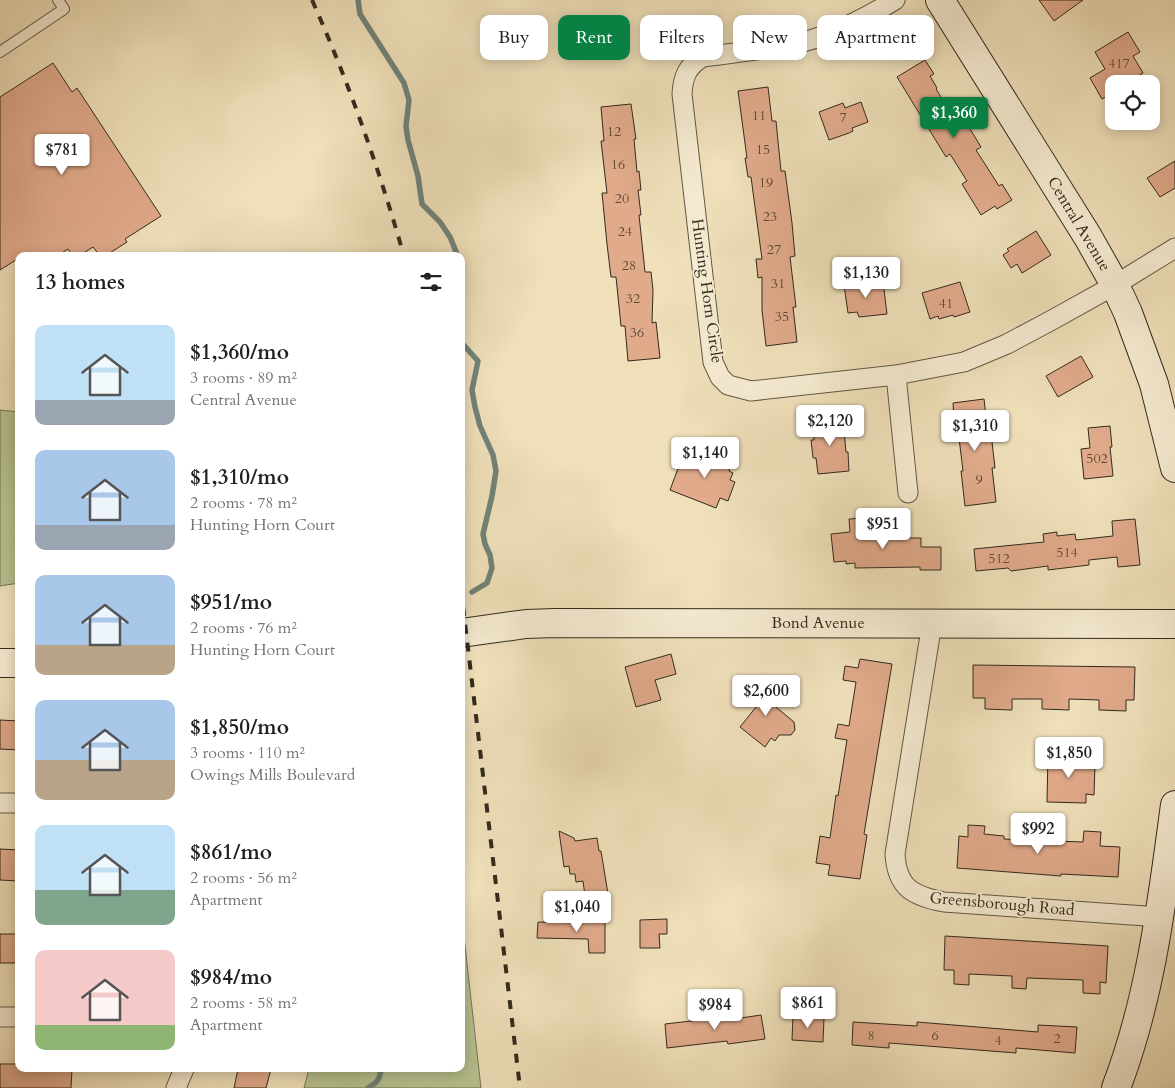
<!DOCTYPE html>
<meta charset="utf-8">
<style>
:root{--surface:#fff;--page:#f6f6f6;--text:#202124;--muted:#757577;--accent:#0b8043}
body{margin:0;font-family:Cardo,serif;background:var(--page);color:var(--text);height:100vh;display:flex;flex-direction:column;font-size:19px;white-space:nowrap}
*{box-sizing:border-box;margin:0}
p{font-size:16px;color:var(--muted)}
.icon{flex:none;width:28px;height:28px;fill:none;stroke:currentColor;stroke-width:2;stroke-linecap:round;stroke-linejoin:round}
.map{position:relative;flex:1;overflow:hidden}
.sheet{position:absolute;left:15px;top:252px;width:450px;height:820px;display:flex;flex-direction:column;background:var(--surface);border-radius:10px;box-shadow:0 2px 12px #0003}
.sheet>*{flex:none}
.guide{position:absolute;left:480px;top:15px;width:475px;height:45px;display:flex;gap:10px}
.controls{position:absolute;left:1105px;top:75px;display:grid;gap:10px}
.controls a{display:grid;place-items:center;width:55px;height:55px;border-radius:10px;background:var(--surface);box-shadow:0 2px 12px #0003;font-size:25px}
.price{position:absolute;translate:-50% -42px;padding:0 11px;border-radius:5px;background:#fff;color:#222;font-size:16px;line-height:32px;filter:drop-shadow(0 1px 2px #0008)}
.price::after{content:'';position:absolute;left:50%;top:30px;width:15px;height:11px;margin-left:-8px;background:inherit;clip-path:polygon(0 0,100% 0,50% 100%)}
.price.selected{background:var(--accent);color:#fff}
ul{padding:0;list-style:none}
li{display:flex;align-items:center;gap:15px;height:125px;padding:0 20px}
li span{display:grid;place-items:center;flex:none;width:140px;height:100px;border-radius:10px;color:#555}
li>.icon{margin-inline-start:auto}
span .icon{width:60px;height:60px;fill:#fffc;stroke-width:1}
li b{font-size:21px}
h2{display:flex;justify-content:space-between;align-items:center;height:60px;padding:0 20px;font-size:21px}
.chip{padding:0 18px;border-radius:10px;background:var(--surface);box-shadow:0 2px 12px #0003;font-size:18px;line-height:45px}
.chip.selected{background:var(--accent);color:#fff}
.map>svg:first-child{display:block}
</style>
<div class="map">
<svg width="1175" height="1088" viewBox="0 0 1175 1088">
<rect width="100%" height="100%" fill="#efe0ba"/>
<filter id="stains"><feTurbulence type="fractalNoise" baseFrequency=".004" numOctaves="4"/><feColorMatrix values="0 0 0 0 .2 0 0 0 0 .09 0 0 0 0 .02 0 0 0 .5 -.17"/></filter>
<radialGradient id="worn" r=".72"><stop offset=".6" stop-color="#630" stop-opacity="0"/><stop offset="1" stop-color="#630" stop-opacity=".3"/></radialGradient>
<path fill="#b7c391" stroke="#757657" d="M 0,410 L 19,412 L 19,583 L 0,586 Z
M 461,910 L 481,1088 L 304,1088 L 309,1069 L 461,1069 Z"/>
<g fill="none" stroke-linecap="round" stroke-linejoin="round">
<path stroke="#718278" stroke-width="5.5" d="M 358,0 L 360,14 L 404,83 L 409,100 L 406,126 L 408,140 L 418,176 L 422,204 L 440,222 L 450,237 L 457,254 L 456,256
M 461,342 L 478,361 L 472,390 L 475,407 L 480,426 L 493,455 L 496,471 L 492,496 L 483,534 L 485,544 L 490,555 L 492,568 L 487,583 L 472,592
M 368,1088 C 377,1083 380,1079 381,1069"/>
</g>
<path fill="#e0aa8b" stroke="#332a1d" d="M 1039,0 L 1083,0 L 1054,21 Z
M 1128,32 L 1140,52 L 1133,56 L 1143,73 L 1125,84 L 1114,84 L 1114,92 L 1102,99 L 1090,78 L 1105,69 L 1095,52 Z
M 925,60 L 934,74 L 930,76 L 937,88 L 936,89 L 954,118 L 961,114 L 981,147 L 976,150 L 999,186 L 1002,184 L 1012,200 L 997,209 L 995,206 L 981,215 L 962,184 L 967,181 L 950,154 L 946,157 L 897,77 Z
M 53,63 L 72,92 L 77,88 L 161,216 L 125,239 L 127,242 L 105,256 L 100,256 L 93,247 L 79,256 L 73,256 L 68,249 L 57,256 L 19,256 L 19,258 L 0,270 L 0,97 Z
M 768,87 L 772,121 L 776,121 L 781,171 L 785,171 L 792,223 L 795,256 L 790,257 L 796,307 L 793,307 L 797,342 L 766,346 L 762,310 L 762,277 L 758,278 L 756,259 L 762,259 L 751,177 L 748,177 L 745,158 L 747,158 L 738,91 Z
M 861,102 L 868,122 L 852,128 L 853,131 L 849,133 L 829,140 L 819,112 L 843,103 L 845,108 Z
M 631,104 L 636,139 L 634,139 L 637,172 L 639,171 L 641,190 L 638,190 L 641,215 L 639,215 L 645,272 L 651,272 L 653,290 L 652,323 L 656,322 L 660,358 L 628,361 L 625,326 L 621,326 L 616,277 L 611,277 L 607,244 L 602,193 L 607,193 L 601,141 L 604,141 L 601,107 Z
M 1175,161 L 1175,188 L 1160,197 L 1147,178 Z
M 1036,231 L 1051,255 L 1022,273 L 1017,264 L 1011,268 L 1003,255 L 1009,251 L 1007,249 Z
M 883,281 L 887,314 L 859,317 L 857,312 L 848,313 L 844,285 Z
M 960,282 L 970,312 L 954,317 L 953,315 L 939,319 L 938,316 L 930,319 L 922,293 Z
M 1081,356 L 1093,377 L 1058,397 L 1046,376 Z
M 984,399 L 988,433 L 991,433 L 995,468 L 992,468 L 996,502 L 965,506 L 961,471 L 963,471 L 959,438 L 956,421 L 954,421 L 953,403 Z
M 843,419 L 846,452 L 848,452 L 849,471 L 818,474 L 816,458 L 813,458 L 811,440 L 814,440 L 812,422 Z
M 1110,426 L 1112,447 L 1110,447 L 1113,476 L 1084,479 L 1081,449 L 1090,448 L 1088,428 Z
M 721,448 L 735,453 L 729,471 L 733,473 L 730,480 L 735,482 L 728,501 L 720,498 L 716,508 L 670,490 L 683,455 L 713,465 Z
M 863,518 L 865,536 L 902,535 L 903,538 L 921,538 L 921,547 L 941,547 L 941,570 L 920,570 L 920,567 L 855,568 L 855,563 L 846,564 L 846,561 L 834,562 L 831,534 L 850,532 L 849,519 Z
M 1135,519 L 1140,565 L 1118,567 L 1117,557 L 1089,560 L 1089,565 L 1048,570 L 1048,566 L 1011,571 L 1008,568 L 976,571 L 974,549 L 1044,542 L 1043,534 L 1057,532 L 1057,536 L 1075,534 L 1076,540 L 1113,536 L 1112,521 Z
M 671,654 L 676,674 L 655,680 L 661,700 L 636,707 L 625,667 Z
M 860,659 L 892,664 L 864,834 L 867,835 L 860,879 L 828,875 L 830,865 L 816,863 L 820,836 L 830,838 L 836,795 L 838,796 L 847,740 L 835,738 L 838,724 L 849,726 L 856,682 L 843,680 L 845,666 L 858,668 Z
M 973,665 L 1135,667 L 1134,700 L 1126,700 L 1126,711 L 1099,710 L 1099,700 L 1069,699 L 1069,710 L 1042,709 L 1042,699 L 1012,699 L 1012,710 L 985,709 L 985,698 L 973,698 Z
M 760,680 L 777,695 L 771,703 L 794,722 L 795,730 L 791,735 L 779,735 L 775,741 L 771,738 L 765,747 L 740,727 L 756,707 L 745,699 Z
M 0,720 L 19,721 L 19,750 L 0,749 Z
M 1048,754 L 1072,754 L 1072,759 L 1084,759 L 1087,765 L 1095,764 L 1094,795 L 1086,794 L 1086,803 L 1047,802 Z
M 968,825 L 985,826 L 984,834 L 1004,836 L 1004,839 L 1039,841 L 1039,831 L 1056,832 L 1055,841 L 1083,842 L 1084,831 L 1101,832 L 1100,846 L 1120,847 L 1118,877 L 1061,874 L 1061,876 L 957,868 L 959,836 L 968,837 Z
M 559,831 L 574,838 L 575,841 L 597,838 L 599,851 L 601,851 L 608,894 L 585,896 L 583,881 L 576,882 L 575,874 L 570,874 L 569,866 L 564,867 Z
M 0,849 L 19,850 L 19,881 L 0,880 Z
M 667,919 L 667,934 L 659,934 L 660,948 L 640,948 L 640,920 Z
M 605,920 L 605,953 L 589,953 L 588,939 L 537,938 L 538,922 L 583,923 L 583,921 Z
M 0,934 L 19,934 L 19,963 L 0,963 Z
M 945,936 L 1108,946 L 1106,983 L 1100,982 L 1100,994 L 1083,993 L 1083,980 L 1027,978 L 1026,989 L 1012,988 L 1012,976 L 969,974 L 969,985 L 954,984 L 954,970 L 944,970 Z
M 761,1015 L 765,1039 L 728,1044 L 727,1041 L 667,1048 L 665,1024 L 734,1016 L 734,1019 Z
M 793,1016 L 824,1018 L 823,1042 L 792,1040 Z
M 853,1022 L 917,1026 L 917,1022 L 1038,1032 L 1038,1025 L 1077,1027 L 1075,1053 L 1016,1048 L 1016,1053 L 889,1043 L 889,1048 L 852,1045 Z
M 0,1064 L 19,1064 L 19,1069 L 72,1069 L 71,1088 L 0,1088 Z
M 238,1069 L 271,1069 L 266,1088 L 234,1088 Z"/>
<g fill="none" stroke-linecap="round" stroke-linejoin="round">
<g stroke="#625844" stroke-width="12">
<path id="lane" d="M 0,52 L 64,9 L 58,0"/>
</g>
<g stroke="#625844" stroke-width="21">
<path id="street" d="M 895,0 C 864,19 827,38 790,45 C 761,50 732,53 703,57 C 687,66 683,77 682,94 L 713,362 L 720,377 L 728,385 L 751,391 L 896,375 L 964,362 L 1007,344 L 1052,320 L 1115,285 L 1175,248
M 896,375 L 908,493
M 932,623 L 895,854 C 897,888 913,896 944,902 L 1160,917
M 0,803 L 19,803
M 0,1017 L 19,1017
M 176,1088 L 184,1069"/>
</g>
<g stroke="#332a1d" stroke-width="30">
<path id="secondary" d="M 940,0 L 1088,237 L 1115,285 L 1128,313 L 1154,384 L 1175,468
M 461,633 L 526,624 L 555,623 L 1175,624
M 0,663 L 19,663
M 1116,1088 C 1151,997 1162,901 1175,805"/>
</g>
<use href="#lane" stroke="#f5ebd2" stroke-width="10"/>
<use href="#street" stroke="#f5ebd2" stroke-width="19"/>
<use href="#secondary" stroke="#f5ebd2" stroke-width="28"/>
<path stroke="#332a1d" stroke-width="4" stroke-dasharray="9 9" stroke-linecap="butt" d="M 312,0 C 349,83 379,169 404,256
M 461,589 L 520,1088"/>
</g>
<g text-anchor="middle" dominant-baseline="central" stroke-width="4" stroke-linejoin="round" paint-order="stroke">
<g font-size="14" fill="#5e4a38">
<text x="1119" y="63">417</text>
<text x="759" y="115">11</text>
<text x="843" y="117">7</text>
<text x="614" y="131">12</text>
<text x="763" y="149">15</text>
<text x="618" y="164">16</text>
<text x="766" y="182">19</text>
<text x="622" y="198">20</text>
<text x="770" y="216">23</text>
<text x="625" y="231">24</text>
<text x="774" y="249">27</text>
<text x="629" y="265">28</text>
<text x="778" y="283">31</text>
<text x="633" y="298">32</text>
<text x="946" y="303">41</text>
<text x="782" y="316">35</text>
<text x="637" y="332">36</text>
<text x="1097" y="458">502</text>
<text x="979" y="479">9</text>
<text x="1067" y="552">514</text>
<text x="999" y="558">512</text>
<text x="871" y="1035">8</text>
<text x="935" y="1035">6</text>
<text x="1057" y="1038">2</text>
<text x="998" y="1040">4</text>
</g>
<g font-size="16" fill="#332a1d" stroke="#f5ebd2">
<text transform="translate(1079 224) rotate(59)">Central Avenue</text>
<text transform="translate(707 291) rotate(82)">Hunting Horn Circle</text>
<text x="818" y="623">Bond Avenue</text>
<text transform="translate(1002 904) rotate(5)">Greensborough Road</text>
</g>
</g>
<rect width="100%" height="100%" filter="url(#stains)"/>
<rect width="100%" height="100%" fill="url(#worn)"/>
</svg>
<div class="controls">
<a><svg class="icon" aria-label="locate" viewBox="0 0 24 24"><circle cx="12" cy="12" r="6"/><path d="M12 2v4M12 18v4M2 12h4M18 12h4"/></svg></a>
</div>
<b class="price selected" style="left:954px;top:139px">$1,360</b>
<b class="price" style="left:62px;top:176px">$781</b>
<b class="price" style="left:866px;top:299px">$1,130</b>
<b class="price" style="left:830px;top:447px">$2,120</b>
<b class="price" style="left:975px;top:452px">$1,310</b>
<b class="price" style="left:705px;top:479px">$1,140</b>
<b class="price" style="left:883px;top:550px">$951</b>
<b class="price" style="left:766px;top:717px">$2,600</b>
<b class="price" style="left:1069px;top:779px">$1,850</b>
<b class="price" style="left:1038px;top:855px">$992</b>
<b class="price" style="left:577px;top:933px">$1,040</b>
<b class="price" style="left:808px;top:1029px">$861</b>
<b class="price" style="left:715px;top:1031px">$984</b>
<div class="guide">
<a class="chip">Buy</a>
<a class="chip selected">Rent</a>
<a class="chip">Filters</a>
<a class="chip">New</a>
<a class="chip">Apartment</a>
</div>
<section class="sheet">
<h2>13 homes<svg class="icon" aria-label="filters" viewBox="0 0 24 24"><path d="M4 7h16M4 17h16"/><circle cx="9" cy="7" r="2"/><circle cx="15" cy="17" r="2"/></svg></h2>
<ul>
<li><span style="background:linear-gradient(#bfe0f5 75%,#9aa5b1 0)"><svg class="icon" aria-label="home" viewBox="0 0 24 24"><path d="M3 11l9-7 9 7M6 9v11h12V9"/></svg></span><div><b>$1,360/mo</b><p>3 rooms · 89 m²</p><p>Central Avenue</p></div></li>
<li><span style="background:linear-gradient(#a9c7e8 75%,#9aa5b1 0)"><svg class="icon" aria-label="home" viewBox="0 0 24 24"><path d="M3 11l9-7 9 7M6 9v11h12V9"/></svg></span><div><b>$1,310/mo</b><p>2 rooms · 78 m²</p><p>Hunting Horn Court</p></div></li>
<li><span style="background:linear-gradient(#a9c7e8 70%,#b9a48a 0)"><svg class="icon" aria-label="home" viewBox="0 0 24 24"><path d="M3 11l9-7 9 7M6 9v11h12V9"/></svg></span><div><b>$951/mo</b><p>2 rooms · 76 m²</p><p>Hunting Horn Court</p></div></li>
<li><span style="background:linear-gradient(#a9c7e8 60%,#b9a48a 0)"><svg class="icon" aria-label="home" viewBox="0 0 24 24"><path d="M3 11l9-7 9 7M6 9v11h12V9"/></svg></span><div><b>$1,850/mo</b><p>3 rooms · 110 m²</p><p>Owings Mills Boulevard</p></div></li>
<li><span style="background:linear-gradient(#bfe0f5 65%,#7fa58c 0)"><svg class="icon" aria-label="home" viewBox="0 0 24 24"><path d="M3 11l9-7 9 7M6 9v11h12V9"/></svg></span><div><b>$861/mo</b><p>2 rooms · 56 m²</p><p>Apartment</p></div></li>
<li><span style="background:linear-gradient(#f6c9c9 75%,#8fb573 0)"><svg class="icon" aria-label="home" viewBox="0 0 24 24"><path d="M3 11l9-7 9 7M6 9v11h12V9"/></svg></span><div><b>$984/mo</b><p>2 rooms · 58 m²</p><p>Apartment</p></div></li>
</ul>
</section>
</div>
